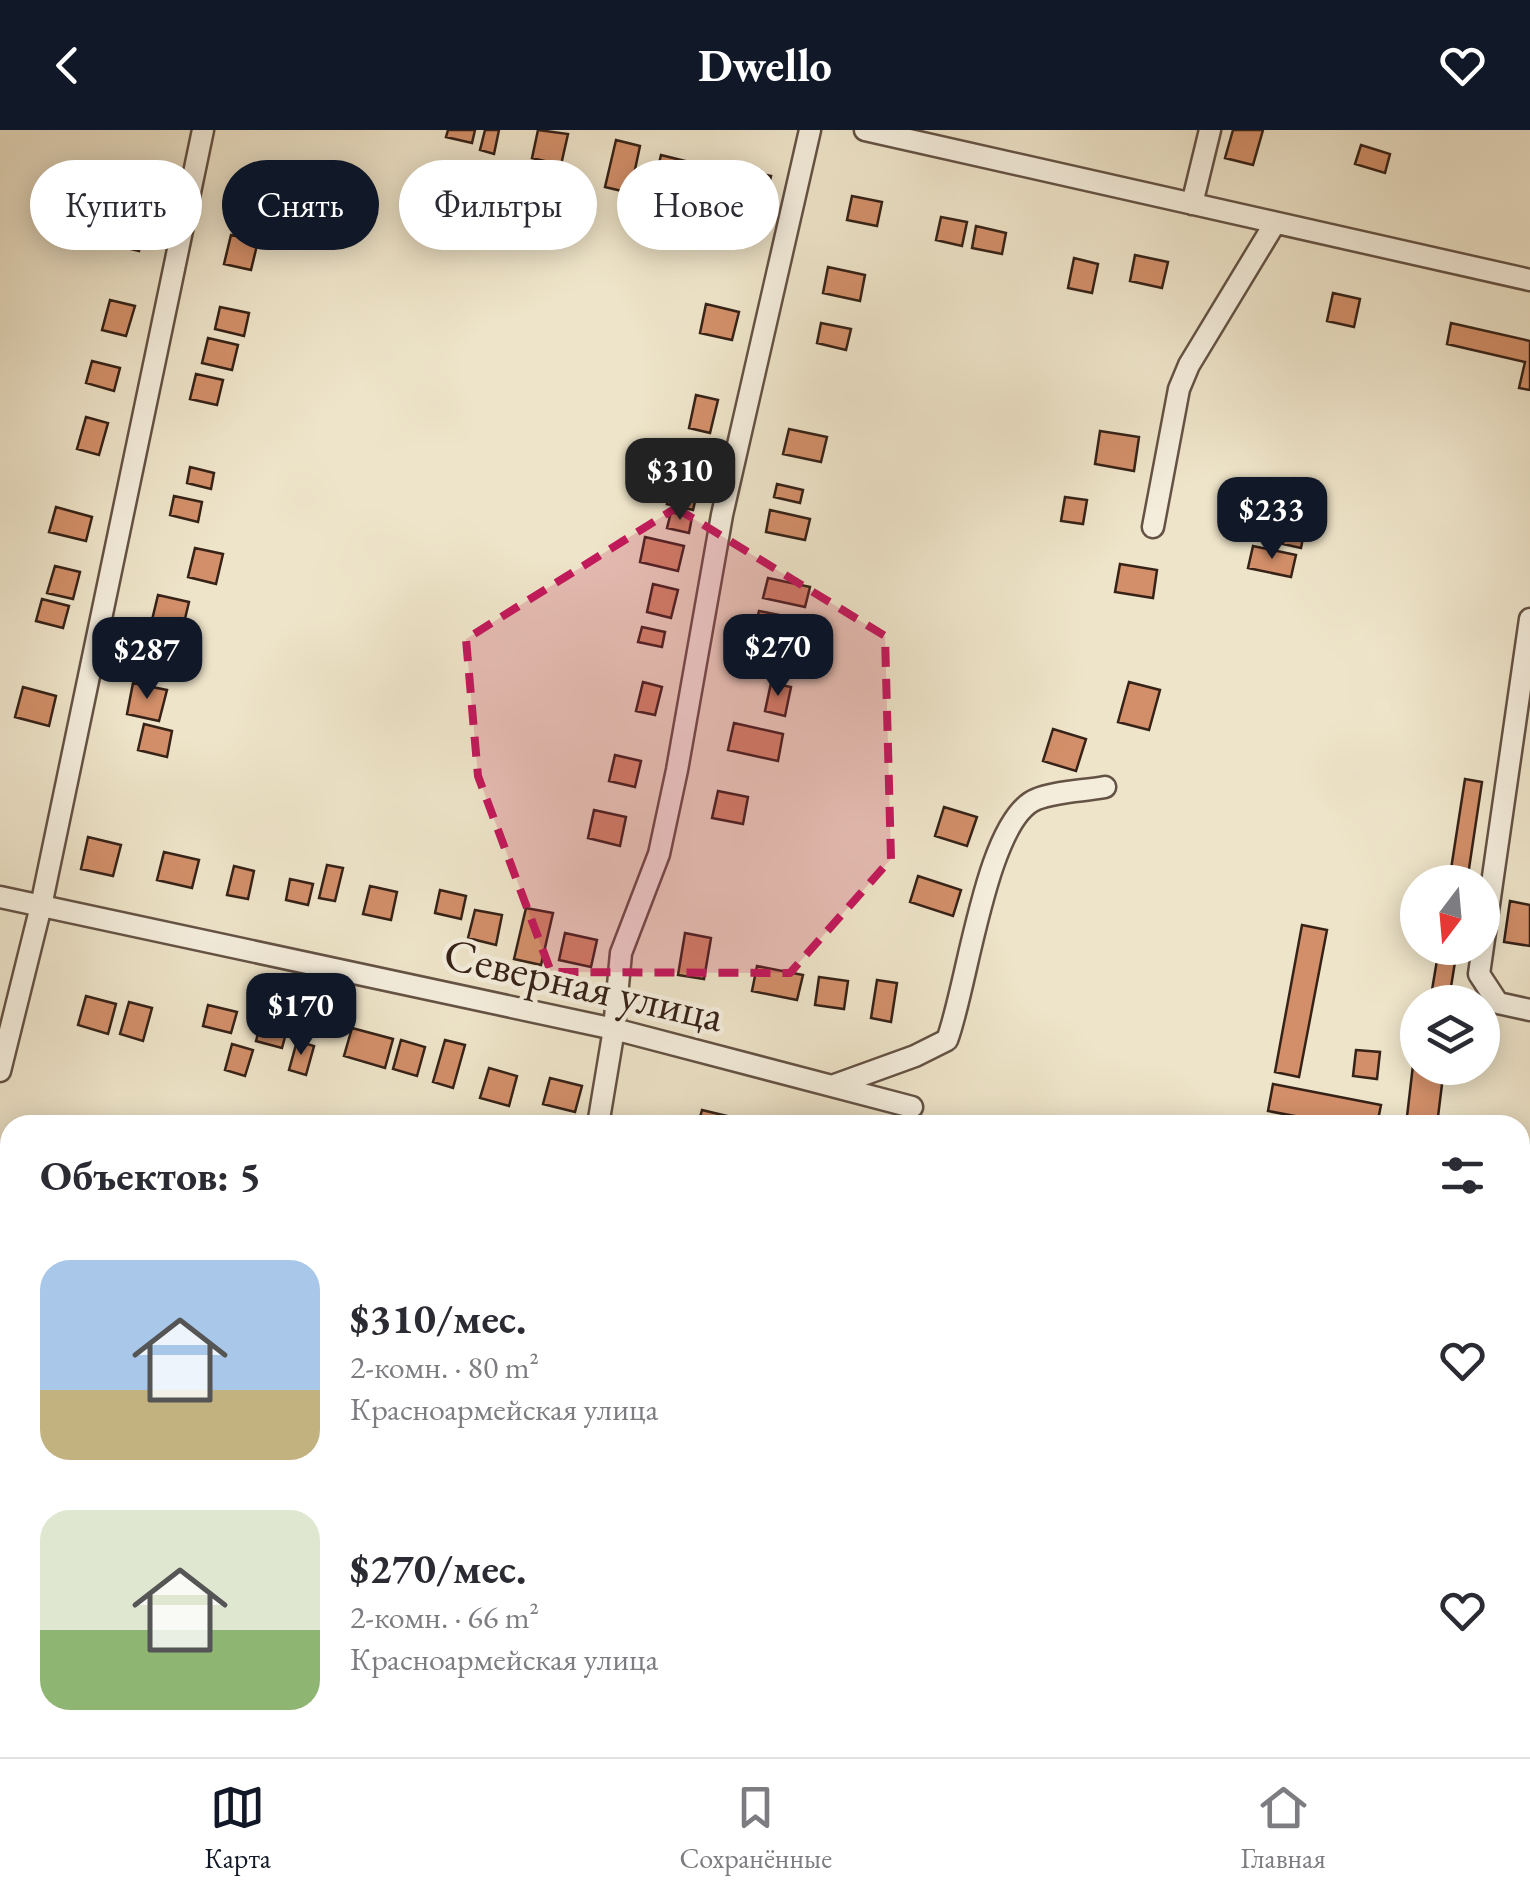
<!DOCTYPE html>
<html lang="ru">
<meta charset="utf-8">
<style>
:root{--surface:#fff;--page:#f2f2f3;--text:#2b2b33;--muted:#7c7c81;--line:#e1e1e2;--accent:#111827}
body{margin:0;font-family:"EB Garamond",serif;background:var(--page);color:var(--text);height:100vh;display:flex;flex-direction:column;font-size:38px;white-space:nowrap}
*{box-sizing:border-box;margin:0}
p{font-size:32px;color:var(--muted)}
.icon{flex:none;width:55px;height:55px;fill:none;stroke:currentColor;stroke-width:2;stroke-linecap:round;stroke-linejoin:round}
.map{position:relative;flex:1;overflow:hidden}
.details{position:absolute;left:0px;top:985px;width:1530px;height:642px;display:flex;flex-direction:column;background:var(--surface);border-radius:30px 30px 0 0;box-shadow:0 5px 25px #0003}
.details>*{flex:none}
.banner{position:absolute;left:30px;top:30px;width:1000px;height:90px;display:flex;gap:20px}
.needle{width:65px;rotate:196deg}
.tools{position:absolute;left:1400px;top:735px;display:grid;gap:20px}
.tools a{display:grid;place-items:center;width:100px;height:100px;border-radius:50%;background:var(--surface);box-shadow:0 5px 25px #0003;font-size:50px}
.price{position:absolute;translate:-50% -85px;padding:0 22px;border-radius:20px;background:var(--accent);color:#fff;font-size:32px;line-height:65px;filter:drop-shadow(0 2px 5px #0008)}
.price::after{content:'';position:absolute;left:50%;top:60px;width:30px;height:22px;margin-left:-15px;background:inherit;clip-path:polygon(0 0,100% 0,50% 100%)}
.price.current{background:#222;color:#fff}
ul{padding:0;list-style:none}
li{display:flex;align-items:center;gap:30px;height:250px;padding:0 40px}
li span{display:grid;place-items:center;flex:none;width:280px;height:200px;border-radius:30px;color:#555}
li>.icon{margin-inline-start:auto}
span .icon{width:120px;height:120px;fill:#fffc;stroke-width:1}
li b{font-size:42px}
h2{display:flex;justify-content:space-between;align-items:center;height:120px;padding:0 40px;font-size:42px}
.tag{padding:0 35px;border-radius:45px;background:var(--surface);box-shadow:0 5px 25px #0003;font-size:35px;line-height:90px}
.tag.current{background:var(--accent);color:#fff}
header{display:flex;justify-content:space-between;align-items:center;height:130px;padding:0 40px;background:var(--accent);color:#fff;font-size:45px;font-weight:700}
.menu{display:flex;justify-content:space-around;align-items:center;height:140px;border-top:2px solid var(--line);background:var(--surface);font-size:28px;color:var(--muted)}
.menu a{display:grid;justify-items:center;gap:5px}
.menu .current{color:var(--accent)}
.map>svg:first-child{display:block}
</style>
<header><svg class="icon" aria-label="back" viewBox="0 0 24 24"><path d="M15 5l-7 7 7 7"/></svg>Dwello<svg class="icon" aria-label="heart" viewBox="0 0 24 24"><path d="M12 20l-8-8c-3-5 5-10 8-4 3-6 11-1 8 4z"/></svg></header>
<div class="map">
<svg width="1530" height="1627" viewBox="0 0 1530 1627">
<rect width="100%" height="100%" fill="#eee4c9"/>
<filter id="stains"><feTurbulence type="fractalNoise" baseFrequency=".002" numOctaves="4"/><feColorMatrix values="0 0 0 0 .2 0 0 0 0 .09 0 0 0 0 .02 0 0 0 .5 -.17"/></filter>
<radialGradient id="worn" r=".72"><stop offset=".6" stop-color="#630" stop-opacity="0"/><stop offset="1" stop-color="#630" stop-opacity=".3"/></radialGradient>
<path fill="#d28f69" stroke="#362217" stroke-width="2.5" d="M 448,0 L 475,0 L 472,13 L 446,7 Z
M 485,0 L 499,0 L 494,24 L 480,20 Z
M 538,0 L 568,4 L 561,35 L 532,28 Z
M 1233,0 L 1263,0 L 1253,35 L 1225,28 Z
M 616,10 L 640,16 L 630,63 L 605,57 Z
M 1361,15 L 1390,24 L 1385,43 L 1355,34 Z
M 661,25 L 693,33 L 687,58 L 655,50 Z
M 133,35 L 166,44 L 160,64 L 128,55 Z
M 744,40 L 771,46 L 764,76 L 737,70 Z
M 852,66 L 882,72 L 877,96 L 847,90 Z
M 118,86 L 146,94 L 139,121 L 111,114 Z
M 941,87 L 967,92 L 962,116 L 936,110 Z
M 976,96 L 1006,103 L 1002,124 L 972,118 Z
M 231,105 L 258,111 L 251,140 L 224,134 Z
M 1135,125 L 1168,132 L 1162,158 L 1130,151 Z
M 1074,128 L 1098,134 L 1092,163 L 1068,158 Z
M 828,137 L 865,145 L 860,171 L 823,163 Z
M 1333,163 L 1360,169 L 1354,197 L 1327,191 Z
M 110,170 L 135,176 L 126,206 L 102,200 Z
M 706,174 L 739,182 L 732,210 L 700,203 Z
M 220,177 L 249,183 L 244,206 L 215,199 Z
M 821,193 L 851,199 L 846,220 L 817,213 Z
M 1451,193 L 1530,211 L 1530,260 L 1519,258 L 1525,232 L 1447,214 Z
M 208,208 L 238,215 L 232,240 L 202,233 Z
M 92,231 L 120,238 L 114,261 L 86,253 Z
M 196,244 L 223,250 L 217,275 L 190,269 Z
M 696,265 L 718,270 L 710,303 L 689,298 Z
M 86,287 L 108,293 L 99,325 L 77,319 Z
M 789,299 L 827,307 L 821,332 L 783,324 Z
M 1100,301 L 1139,307 L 1134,341 L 1095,334 Z
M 190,337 L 214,343 L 211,359 L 187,353 Z
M 673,349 L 699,355 L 693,380 L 667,374 Z
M 777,354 L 803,360 L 800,373 L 774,367 Z
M 1295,355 L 1313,359 L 1301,418 L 1283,414 Z
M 174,366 L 202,372 L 198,392 L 170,385 Z
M 1065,367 L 1087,370 L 1083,394 L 1061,391 Z
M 56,377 L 92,387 L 86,411 L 49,402 Z
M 770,380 L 810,389 L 805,410 L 766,402 Z
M 671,382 L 692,387 L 689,403 L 667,398 Z
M 645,407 L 684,416 L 678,441 L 640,432 Z
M 1253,416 L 1296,425 L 1291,447 L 1248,438 Z
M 195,418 L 223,424 L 216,454 L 188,447 Z
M 1120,434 L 1157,440 L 1153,468 L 1115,462 Z
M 55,436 L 80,442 L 73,469 L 47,463 Z
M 768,448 L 810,457 L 805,477 L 763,468 Z
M 653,454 L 678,460 L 671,488 L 647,482 Z
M 158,465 L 189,472 L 183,497 L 152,490 Z
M 42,469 L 69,476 L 63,498 L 36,491 Z
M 759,481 L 789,487 L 783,513 L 753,506 Z
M 642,497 L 665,502 L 662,517 L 638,512 Z
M 774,517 L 796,522 L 792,543 L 769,539 Z
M 643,552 L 662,557 L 655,585 L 636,581 Z
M 1129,552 L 1160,560 L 1149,600 L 1118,592 Z
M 133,553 L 167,560 L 159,591 L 127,584 Z
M 771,553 L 791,557 L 785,586 L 765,581 Z
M 23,557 L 56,566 L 49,596 L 15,587 Z
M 734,593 L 783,604 L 778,631 L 728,620 Z
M 144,594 L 172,601 L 167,627 L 138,620 Z
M 1053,599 L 1086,609 L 1076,641 L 1043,631 Z
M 615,625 L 641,631 L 635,657 L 609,651 Z
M 1465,649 L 1482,652 L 1467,752 L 1449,752 Z
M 718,661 L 748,667 L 743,694 L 712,688 Z
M 944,677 L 977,687 L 967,716 L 935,706 Z
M 594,680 L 626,687 L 620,716 L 588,708 Z
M 88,707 L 121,715 L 113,746 L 81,739 Z
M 164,722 L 199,730 L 192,758 L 157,750 Z
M 327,735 L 343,738 L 335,771 L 319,768 Z
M 234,736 L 254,741 L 248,769 L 227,765 Z
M 918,746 L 961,760 L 953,786 L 910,772 Z
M 290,749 L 313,754 L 308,775 L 286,770 Z
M 370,756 L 397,762 L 391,790 L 363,784 Z
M 440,760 L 466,766 L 461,789 L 435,783 Z
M 1510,771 L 1530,775 L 1530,816 L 1504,812 Z
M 526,778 L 553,783 L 541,835 L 514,829 Z
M 475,780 L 502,785 L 496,815 L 468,808 Z
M 1302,795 L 1327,800 L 1299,947 L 1275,942 Z
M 565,803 L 597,810 L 591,837 L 559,830 Z
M 685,803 L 711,808 L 704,849 L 678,845 Z
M 1437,830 L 1455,832 L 1450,863 L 1432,860 Z
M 757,836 L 803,845 L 797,870 L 752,861 Z
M 819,847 L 848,851 L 844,879 L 815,875 Z
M 877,850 L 897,853 L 891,892 L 871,888 Z
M 86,866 L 116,874 L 108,904 L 78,895 Z
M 129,872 L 152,878 L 143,911 L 120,904 Z
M 208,875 L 237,882 L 231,903 L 203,896 Z
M 263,885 L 289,892 L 282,918 L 256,911 Z
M 352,898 L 393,909 L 385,938 L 344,926 Z
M 401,910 L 425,917 L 417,946 L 393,939 Z
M 445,910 L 465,915 L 453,958 L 433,952 Z
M 297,911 L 314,916 L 306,945 L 289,940 Z
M 232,914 L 253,920 L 245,946 L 225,940 Z
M 1415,918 L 1418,938 L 1444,938 L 1437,995 L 1406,995 Z
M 1356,920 L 1380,922 L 1377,949 L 1353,946 Z
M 489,938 L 517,946 L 509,976 L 480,968 Z
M 550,948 L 582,956 L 575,982 L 543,974 Z
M 1273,954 L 1381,975 L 1377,995 L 1342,995 L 1268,981 Z
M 702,980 L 727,986 L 725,995 L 698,995 Z
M 0,1164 L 10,1167 L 10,1193 L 0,1190 Z
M 7,1215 L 10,1215 L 10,1246 L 0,1243 Z
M 1520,1267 L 1530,1269 L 1530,1317 L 1520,1315 Z"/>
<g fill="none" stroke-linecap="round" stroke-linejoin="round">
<g stroke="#645244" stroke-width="25">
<path id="street" d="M 865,0 L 1530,150
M 1192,74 L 1210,0
M 1153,397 L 1179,259 L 1189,235 L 1275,93
M 1530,489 L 1479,844 L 1498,873 L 1530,880
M 0,767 L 614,899 L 912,977
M 0,941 L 41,776 L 203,0
M 832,956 L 915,926 L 947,910 C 967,859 986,688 1037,669 C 1057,661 1084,661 1105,657
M 598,995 L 614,899 L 621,823 L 659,724 L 677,640 L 722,385 L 810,0
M 0,1287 L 10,1289"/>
</g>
<use href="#street" stroke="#f4eddc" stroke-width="20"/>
</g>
<path fill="#c2185b" fill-opacity="0.2" stroke="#c2185b" stroke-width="8" stroke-dasharray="20 12" stroke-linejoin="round" d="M 676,378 L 885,506 L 891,729 L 790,843 L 551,842 L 478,646 L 466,509 Z"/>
<g text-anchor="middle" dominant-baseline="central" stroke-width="9" stroke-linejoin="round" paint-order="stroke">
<g font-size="45" fill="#362217" stroke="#f4eddc">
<text transform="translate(584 854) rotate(13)">Северная улица</text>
</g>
</g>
<rect width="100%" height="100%" filter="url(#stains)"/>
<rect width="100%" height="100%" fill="url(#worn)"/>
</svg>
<div class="tools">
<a><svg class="needle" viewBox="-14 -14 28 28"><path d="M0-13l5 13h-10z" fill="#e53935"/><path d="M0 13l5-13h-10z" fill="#7c7c81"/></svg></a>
<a><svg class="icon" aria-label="layers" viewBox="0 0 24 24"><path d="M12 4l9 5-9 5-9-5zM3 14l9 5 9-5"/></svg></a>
</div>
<b class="price current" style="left:680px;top:393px">$310</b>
<b class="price" style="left:1272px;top:432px">$233</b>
<b class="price" style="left:778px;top:569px">$270</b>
<b class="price" style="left:147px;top:572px">$287</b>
<b class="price" style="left:301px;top:928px">$170</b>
<div class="banner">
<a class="tag">Купить</a>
<a class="tag current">Снять</a>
<a class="tag">Фильтры</a>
<a class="tag">Новое</a>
</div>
<section class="details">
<h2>Объектов: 5<svg class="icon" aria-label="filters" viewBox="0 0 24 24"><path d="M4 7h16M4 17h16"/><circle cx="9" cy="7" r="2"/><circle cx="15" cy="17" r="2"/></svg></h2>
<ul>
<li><span style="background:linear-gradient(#a9c7e8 65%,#c2b280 0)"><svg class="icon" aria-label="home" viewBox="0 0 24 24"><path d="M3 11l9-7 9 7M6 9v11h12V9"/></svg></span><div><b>$310/мес.</b><p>2-комн. · 80 m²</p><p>Красноармейская улица</p></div><svg class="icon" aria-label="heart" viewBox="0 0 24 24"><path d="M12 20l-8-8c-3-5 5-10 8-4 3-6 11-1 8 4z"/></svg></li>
<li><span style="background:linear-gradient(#dfe7d0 60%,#8fb573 0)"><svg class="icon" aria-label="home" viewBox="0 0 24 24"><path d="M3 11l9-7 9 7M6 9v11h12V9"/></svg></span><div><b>$270/мес.</b><p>2-комн. · 66 m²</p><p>Красноармейская улица</p></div><svg class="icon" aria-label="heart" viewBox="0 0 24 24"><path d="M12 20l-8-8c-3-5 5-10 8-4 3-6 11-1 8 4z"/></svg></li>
</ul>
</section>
</div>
<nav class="menu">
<a class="current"><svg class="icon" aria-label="map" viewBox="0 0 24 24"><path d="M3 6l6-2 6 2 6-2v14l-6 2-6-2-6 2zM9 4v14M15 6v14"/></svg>Карта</a>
<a><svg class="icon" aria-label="saved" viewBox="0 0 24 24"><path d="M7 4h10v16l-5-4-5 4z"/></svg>Сохранённые</a>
<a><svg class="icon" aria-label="home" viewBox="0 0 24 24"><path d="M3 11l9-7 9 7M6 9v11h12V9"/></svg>Главная</a>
</nav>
